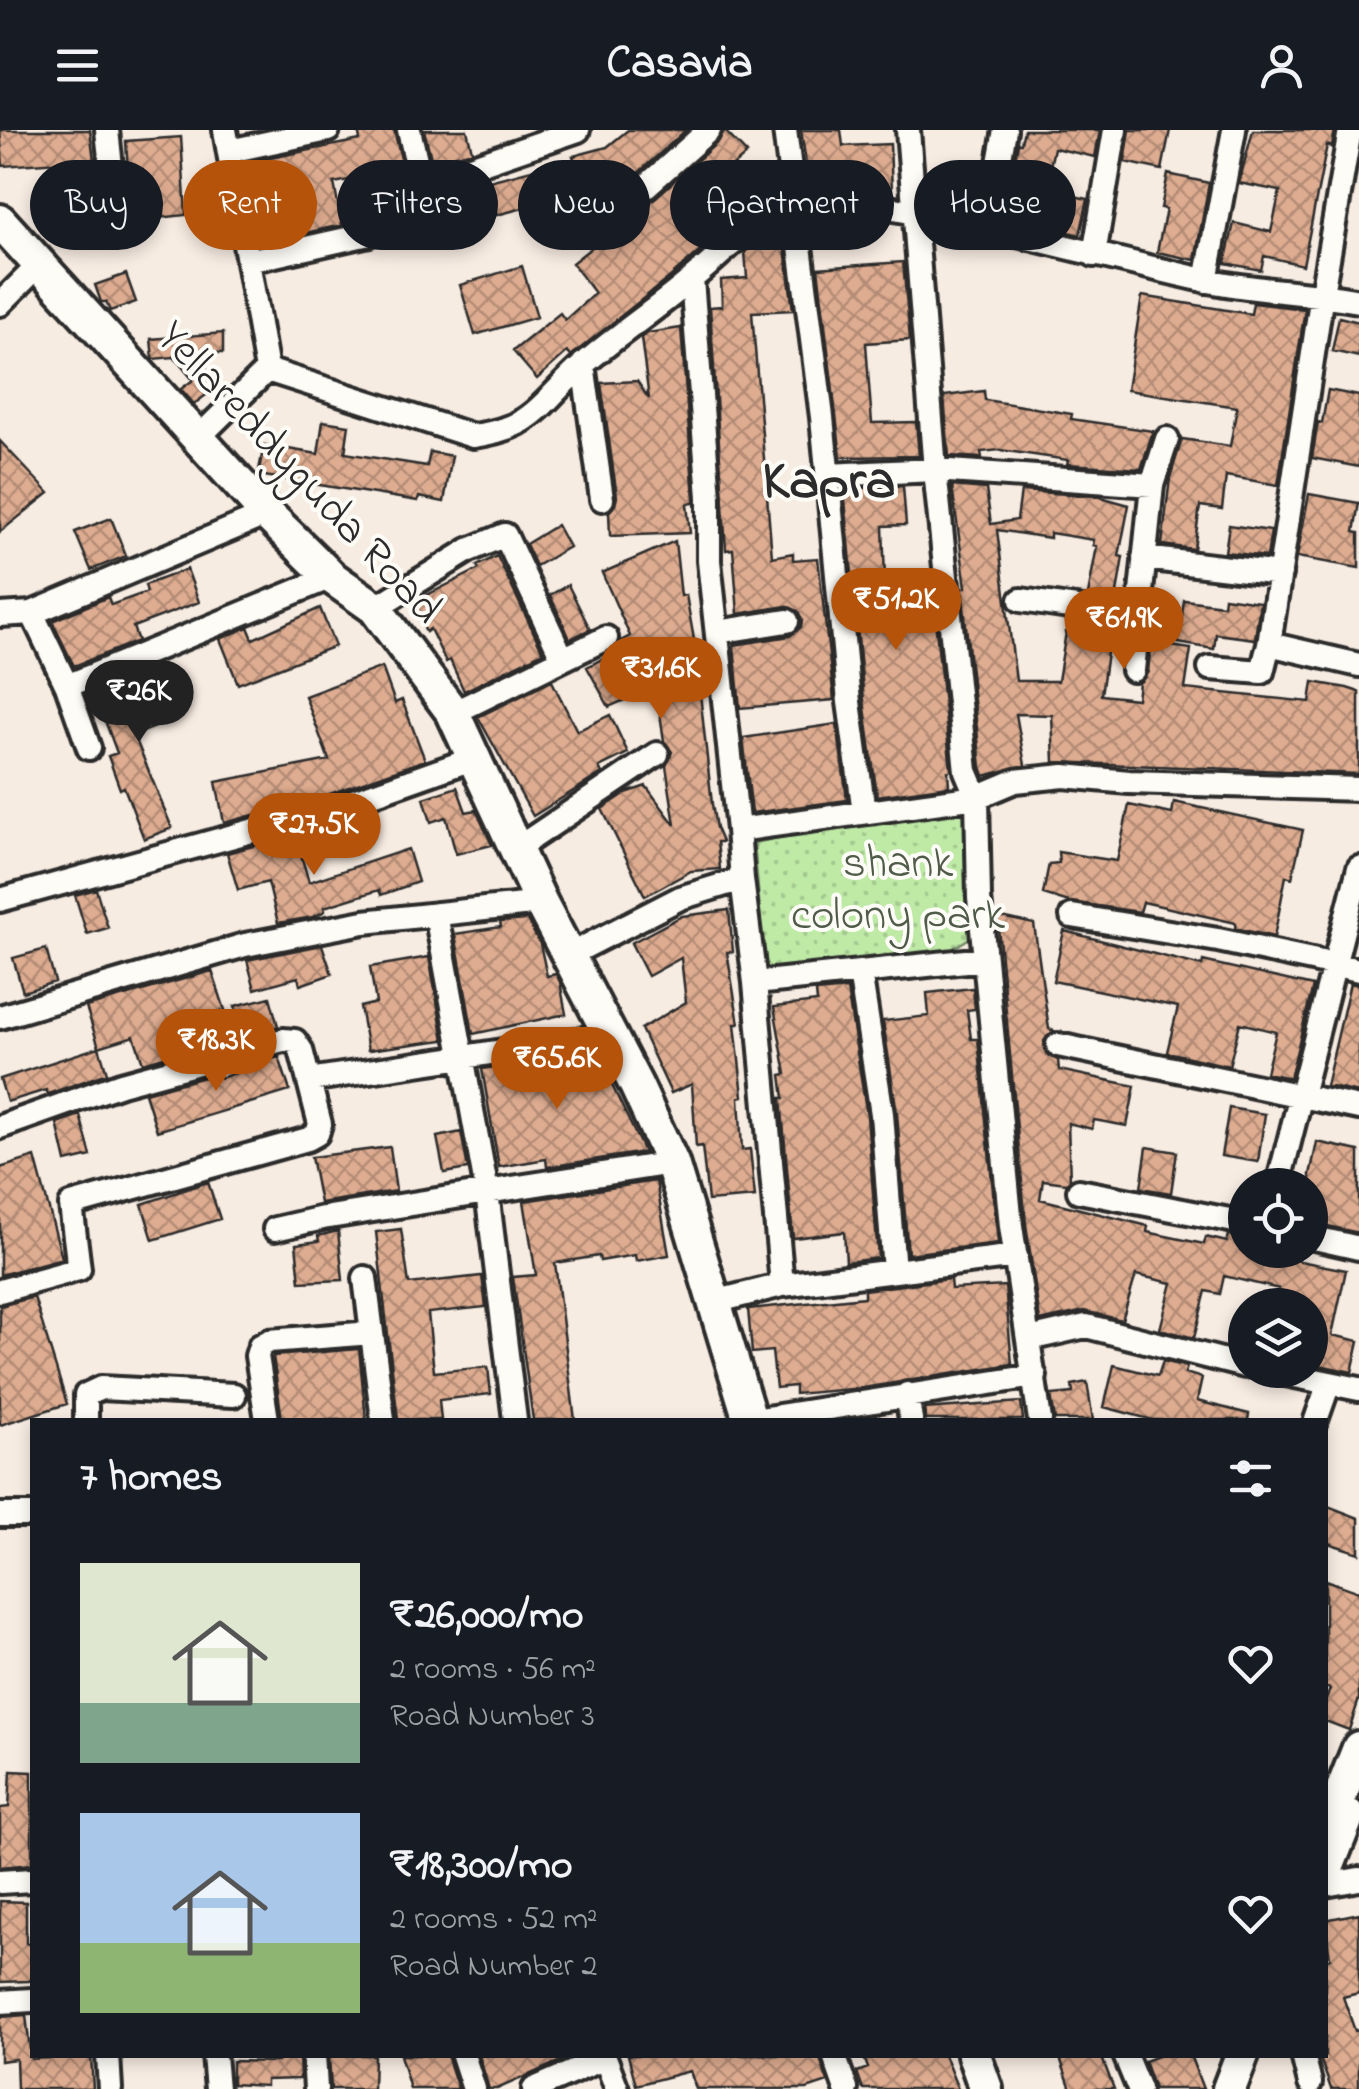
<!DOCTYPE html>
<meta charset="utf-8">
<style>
:root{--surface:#171b24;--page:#242831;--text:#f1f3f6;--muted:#9ea1a6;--accent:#b45309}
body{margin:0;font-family:"Indie Flower",sans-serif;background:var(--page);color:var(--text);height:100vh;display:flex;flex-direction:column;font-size:38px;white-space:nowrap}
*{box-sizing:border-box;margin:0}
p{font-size:32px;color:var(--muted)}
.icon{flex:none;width:55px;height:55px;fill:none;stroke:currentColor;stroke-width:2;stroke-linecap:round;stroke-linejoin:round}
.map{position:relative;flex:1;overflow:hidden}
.sheet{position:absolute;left:30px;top:1288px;width:1298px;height:640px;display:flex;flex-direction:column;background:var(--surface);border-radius:0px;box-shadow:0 5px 15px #0003}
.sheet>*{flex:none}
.banner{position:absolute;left:30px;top:30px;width:1300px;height:90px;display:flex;gap:20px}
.buttons{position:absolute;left:1228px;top:1038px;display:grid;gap:20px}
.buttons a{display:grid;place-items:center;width:100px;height:100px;border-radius:50%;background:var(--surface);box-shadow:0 5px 15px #0003;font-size:50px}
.price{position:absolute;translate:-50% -85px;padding:0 22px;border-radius:35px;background:var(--accent);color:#fff;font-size:32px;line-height:65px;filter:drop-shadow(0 2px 5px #0008)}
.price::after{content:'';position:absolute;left:50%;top:60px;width:30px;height:22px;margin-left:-15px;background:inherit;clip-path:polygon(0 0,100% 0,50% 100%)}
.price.current{background:#222;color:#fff}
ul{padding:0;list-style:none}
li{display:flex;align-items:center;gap:30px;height:250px;padding:0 50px}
li span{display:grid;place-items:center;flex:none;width:280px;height:200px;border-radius:0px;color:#555}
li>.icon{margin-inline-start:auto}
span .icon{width:120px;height:120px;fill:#fffc;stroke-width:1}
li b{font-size:42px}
h2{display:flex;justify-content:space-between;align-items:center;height:120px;padding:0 50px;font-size:42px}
.pill{padding:0 35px;border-radius:45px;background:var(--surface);box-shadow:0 5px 15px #0003;font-size:35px;line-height:90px}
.pill.current{background:var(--accent);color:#fff}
header{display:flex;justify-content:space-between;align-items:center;height:130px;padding:0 50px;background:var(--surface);font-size:45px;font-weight:700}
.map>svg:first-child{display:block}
</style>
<header><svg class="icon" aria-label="menu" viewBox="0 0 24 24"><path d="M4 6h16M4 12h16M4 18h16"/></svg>Casavia<svg class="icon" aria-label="person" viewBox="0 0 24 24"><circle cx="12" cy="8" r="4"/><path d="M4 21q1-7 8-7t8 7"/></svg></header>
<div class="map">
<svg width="1359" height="1959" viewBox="0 0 1359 1959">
<defs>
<pattern id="park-dots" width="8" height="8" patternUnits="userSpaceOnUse" patternTransform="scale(2.5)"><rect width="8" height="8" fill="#bfeaa6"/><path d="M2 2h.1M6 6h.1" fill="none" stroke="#a4c98f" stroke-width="1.8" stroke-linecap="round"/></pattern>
<pattern id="building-cross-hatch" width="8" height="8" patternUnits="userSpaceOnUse" patternTransform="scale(2.5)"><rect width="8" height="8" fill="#deac90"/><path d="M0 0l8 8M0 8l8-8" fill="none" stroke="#b48c76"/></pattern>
</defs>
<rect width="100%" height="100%" fill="#f7ece2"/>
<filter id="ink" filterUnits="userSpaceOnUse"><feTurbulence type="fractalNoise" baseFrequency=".01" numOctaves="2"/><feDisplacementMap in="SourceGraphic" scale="20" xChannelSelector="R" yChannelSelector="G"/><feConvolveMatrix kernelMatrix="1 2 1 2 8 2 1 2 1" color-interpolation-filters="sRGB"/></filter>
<g filter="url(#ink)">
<path fill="url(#park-dots)" stroke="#758a68" stroke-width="2.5" d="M 977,667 L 973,806 L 926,835 L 766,851 L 754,713 Z"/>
<path fill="url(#building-cross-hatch)" stroke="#2b2b2b" stroke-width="2.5" d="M 0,0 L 90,0 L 100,75 L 76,77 L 73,31 L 3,36 Z
M 358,0 L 394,0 L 420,107 L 386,114 L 369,46 L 334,53 L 342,95 L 268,111 L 257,47 L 254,48 L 251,32 L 360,10 Z
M 424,0 L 467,0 L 472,21 L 432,32 Z
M 628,0 L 686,0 L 604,74 L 592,60 L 447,98 L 439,64 L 574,29 L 573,26 L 607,17 Z
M 724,0 L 747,24 L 727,41 L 754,75 L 670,147 L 571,226 L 567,222 L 537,249 L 513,221 L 560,183 L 565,190 L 595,163 L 572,133 L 616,98 L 626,94 L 719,11 Z
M 801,0 L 841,0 L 843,16 L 890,14 L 892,61 L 809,53 Z
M 1024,0 L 1100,0 L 1095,27 L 1054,18 L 1045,60 L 1088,69 L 1080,105 L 1005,86 L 1018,13 L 1021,13 Z
M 1130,0 L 1170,0 L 1162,40 L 1125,32 Z
M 1253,0 L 1335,0 L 1332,17 L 1327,15 L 1303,135 L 1264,126 L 1261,140 L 1225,133 L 1234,93 L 1271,102 L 1280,61 L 1239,53 Z
M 181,7 L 186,85 L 131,91 L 126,11 Z
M 934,38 L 981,48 L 975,80 L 929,70 Z
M 1168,44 L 1209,53 L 1195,130 L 1157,122 L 1166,79 L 1161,78 Z
M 783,102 L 793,180 L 752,182 L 772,427 L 793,423 L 793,430 L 818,428 L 834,570 L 740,578 L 734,515 L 790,506 L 801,497 L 802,490 L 798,481 L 786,476 L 738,484 L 733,419 L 726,420 L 710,177 L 722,176 L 721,150 L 747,148 L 745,122 L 765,105 Z
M 903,132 L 910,210 L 866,213 L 869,255 L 872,293 L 916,292 L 919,326 L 841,327 L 818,138 Z
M 522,136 L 537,187 L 475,205 L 460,155 Z
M 126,144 L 136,172 L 110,181 L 106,172 L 101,172 L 95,155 Z
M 1142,166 L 1251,184 L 1253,173 L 1305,179 L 1278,355 L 1226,346 L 1222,379 L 1200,376 L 1194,419 L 1162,415 L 1170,348 L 1182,309 L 1230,316 L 1237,277 L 1127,260 Z
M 1339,187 L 1359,192 L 1359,227 L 1332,221 Z
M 681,198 L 694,368 L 694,373 L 687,374 L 690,403 L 610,406 L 609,382 L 615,375 L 617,367 L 601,253 L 637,251 L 649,269 L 641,208 L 648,203 Z
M 223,203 L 223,223 L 198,223 L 217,257 L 194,274 L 181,259 L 193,250 L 174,227 L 153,229 L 151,209 Z
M 1328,260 L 1359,266 L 1359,337 L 1312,328 L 1318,292 L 1322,293 Z
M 984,261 L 985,270 L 1072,284 L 1071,289 L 1153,301 L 1141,339 L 1067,334 L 1068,330 L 1000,320 L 981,322 L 982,328 L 949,326 L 944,266 Z
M 323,291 L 349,295 L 345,323 L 427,336 L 430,322 L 452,326 L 444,372 L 419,367 L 418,371 L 258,345 L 264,315 L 318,324 Z
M 0,311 L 49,363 L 0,402 Z
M 903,356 L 906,395 L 883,396 L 885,449 L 927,445 L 929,463 L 932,462 L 951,640 L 948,641 L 949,656 L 877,666 L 864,570 L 844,359 Z
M 952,356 L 986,359 L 991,394 L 1017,390 L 1021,361 L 1097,366 L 1129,375 L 1119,426 L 1123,427 L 1116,469 L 1088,465 L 1097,416 L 1093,415 L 1094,410 L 1050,403 L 1050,408 L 997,400 L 1016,551 L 1058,551 L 1066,502 L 1109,509 L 1101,565 L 1137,569 L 1139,553 L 1148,542 L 1151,513 L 1191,519 L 1185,559 L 1310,572 L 1313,552 L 1347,558 L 1359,562 L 1359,644 L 1054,632 L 1052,585 L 1016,584 L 1025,635 L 984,646 L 981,637 L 962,458 L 966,457 Z
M 1309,364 L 1359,373 L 1354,402 L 1359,403 L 1359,438 L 1297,427 Z
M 111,388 L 126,426 L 91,440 L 75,402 Z
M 557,395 L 569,417 L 536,436 L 526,414 Z
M 1229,395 L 1271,401 L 1267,427 L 1225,422 Z
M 675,411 L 681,466 L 686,465 L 702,554 L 699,554 L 712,674 L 716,698 L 722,712 L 717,712 L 720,739 L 691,741 L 645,766 L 602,679 L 626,663 L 646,656 L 675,695 L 666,636 L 672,622 L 664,611 L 656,556 L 609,577 L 587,537 L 615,522 L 621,511 L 630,506 L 602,443 Z
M 497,426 L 543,522 L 464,561 L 450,530 L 446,532 L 430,499 L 426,502 L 411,473 L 479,439 L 477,436 Z
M 187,439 L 199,472 L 133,497 L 138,511 L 74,536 L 52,491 L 108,467 L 111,475 L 147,462 L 145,455 Z
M 568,455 L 590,499 L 570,509 L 550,465 Z
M 1224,467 L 1260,472 L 1255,509 L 1216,504 L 1214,519 L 1178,513 L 1184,470 L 1223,475 Z
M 320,478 L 335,516 L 238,554 L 220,509 L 248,497 L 253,509 Z
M 382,537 L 395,573 L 402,570 L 425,630 L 324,666 L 224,693 L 216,652 L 329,630 L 305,566 Z
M 166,543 L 182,587 L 134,605 L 172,698 L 144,709 L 124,657 L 120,659 L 108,626 L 117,623 L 97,569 Z
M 552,551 L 577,601 L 610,585 L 628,623 L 599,637 L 602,643 L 533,686 L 478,587 Z
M 837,594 L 847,670 L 752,683 L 743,608 Z
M 457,657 L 466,682 L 476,680 L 492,715 L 456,724 L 446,687 L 431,692 L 424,668 Z
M 1174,672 L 1303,700 L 1292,748 L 1286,746 L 1274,807 L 1235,798 L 1236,793 L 1143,772 L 1140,782 L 1069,772 L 1043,764 L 1049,734 L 1059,733 L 1058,722 L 1117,731 L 1129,675 L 1172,684 Z
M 295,705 L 309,752 L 408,719 L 418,752 L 381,765 L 379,760 L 324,777 L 325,781 L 313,787 L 278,793 L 268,752 L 238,760 L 227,723 Z
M 96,759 L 108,798 L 87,804 L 75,765 Z
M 729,780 L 733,822 L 727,822 L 739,894 L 735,894 L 743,966 L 739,967 L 742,1020 L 750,1019 L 755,1067 L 708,1071 L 702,1016 L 696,1017 L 692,954 L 671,963 L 641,899 L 686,872 L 681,828 L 648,846 L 631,813 L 682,786 Z
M 997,786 L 1034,794 L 1049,899 L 1054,901 L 1044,911 L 1047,925 L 1058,930 L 1059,940 L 1135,956 L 1127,996 L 1094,990 L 1092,999 L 1068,993 L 1070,1050 L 1066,1053 L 1043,1050 L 1040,1069 L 1148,1096 L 1147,1102 L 1204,1114 L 1206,1107 L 1227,1112 L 1229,1105 L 1245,1108 L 1245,1120 L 1260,1120 L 1259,1123 L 1346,1140 L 1332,1205 L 1359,1211 L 1352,1242 L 1310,1233 L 1310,1175 L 1275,1175 L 1279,1159 L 1224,1146 L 1220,1164 L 1206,1161 L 1194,1208 L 1160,1199 L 1172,1153 L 1136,1145 L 1122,1190 L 1084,1181 L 1040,1191 L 1026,1094 Z
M 527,790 L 540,814 L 547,846 L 556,844 L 560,852 L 566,884 L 473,904 L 455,804 L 501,797 L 500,792 Z
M 1064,801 L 1202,836 L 1203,831 L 1313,856 L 1290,948 L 1266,943 L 1276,902 L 1240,893 L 1229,936 L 1167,922 L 1178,877 L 1053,851 Z
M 322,815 L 332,844 L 300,855 L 298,847 L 255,859 L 247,830 Z
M 46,819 L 55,852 L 23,862 L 13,828 Z
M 429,827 L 444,910 L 368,920 L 360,877 L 376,873 L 370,837 Z
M 212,841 L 225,880 L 202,888 L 210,914 L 143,933 L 134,906 L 99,917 L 86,877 Z
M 1350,853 L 1359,855 L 1359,963 L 1326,956 Z
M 973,858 L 975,879 L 967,880 L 971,909 L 978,909 L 998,1113 L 908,1124 L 897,983 L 883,891 L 929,886 L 927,863 Z
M 847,859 L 867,986 L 878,1128 L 846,1132 L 844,1102 L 793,1108 L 781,968 L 784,968 L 781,945 L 786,944 L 774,877 L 817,872 L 816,862 Z
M 270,867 L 278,896 L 243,905 L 235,876 Z
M 99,917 L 107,943 L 48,964 L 46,960 L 7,972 L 0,949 Z
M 596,922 L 644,1022 L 547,1037 L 546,1029 L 499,1037 L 482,939 Z
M 279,927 L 290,961 L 157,1001 L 145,963 L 219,943 L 221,948 L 252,937 L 251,934 Z
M 1229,978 L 1265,984 L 1258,1032 L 1221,1026 Z
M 80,985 L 91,1026 L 66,1032 L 57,993 Z
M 461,1002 L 468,1039 L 444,1043 L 437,1007 Z
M 1317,1012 L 1359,1021 L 1359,1103 L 1310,1092 L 1310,1045 Z
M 390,1017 L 396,1061 L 320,1073 L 311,1027 Z
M 1147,1017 L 1177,1022 L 1171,1063 L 1141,1058 Z
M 35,1027 L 62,1128 L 0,1145 L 0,1038 Z
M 656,1051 L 669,1125 L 636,1131 L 635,1125 L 600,1131 L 599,1126 L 555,1133 L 575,1290 L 533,1290 L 513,1147 L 536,1145 L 524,1071 Z
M 208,1052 L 220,1089 L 153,1110 L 142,1074 Z
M 401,1099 L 409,1154 L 482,1146 L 486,1177 L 428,1183 L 434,1242 L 488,1237 L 491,1264 L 439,1270 L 441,1290 L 398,1290 L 376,1102 Z
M 338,1101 L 343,1150 L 300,1152 L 296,1114 L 319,1111 L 318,1106 Z
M 950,1149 L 951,1159 L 1005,1156 L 1012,1234 L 863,1258 L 795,1264 L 795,1256 L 776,1258 L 772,1221 L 752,1223 L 748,1179 L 864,1167 L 864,1160 Z
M 34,1167 L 67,1274 L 0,1295 L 0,1176 Z
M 359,1219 L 366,1290 L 282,1290 L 273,1226 Z
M 1163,1231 L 1187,1237 L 1185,1243 L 1202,1248 L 1197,1271 L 1249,1284 L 1248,1290 L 1153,1290 L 1104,1277 L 1114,1235 L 1158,1246 Z
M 1087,1252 L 1093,1290 L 1055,1290 L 1051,1265 L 1073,1263 L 1072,1255 Z
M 1021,1272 L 1023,1290 L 926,1290 L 924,1279 Z
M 1325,1375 L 1359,1388 L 1359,1423 L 1325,1412 Z
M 1325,1450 L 1359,1462 L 1359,1569 L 1349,1600 L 1325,1591 L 1325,1572 L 1330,1559 L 1325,1557 Z
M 11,1641 L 32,1642 L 32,1734 L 0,1737 L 0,1678 L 9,1677 Z
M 0,1771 L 26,1772 L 26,1813 L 32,1816 L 32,1849 L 29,1851 L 0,1852 Z
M 1359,1783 L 1359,1863 L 1343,1867 L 1355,1901 L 1359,1900 L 1359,1959 L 1331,1959 L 1319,1925 L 1325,1925 L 1325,1830 L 1330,1828 L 1325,1790 Z
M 26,1885 L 31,1929 L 91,1926 L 93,1959 L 17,1959 L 16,1929 L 0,1931 L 0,1887 Z
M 276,1925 L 299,1925 L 300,1949 L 266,1950 L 266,1956 L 232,1954 L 232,1931 L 277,1932 Z
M 329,1925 L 374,1925 L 373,1959 L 331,1959 Z
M 400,1925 L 447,1925 L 458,1959 L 410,1959 Z
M 479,1925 L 574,1925 L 497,1959 L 489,1959 Z
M 628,1925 L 819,1925 L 828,1952 L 807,1959 L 696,1959 L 690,1941 L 636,1955 Z
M 863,1925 L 944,1925 L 958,1959 L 863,1959 L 857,1942 L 868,1938 Z
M 1059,1925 L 1101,1925 L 1114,1959 L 1071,1959 Z
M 1160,1925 L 1190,1925 L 1203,1959 L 1154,1959 L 1144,1931 Z"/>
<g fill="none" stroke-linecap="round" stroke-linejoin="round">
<g stroke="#2b2b2b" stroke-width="30">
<path id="street" d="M 107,0 L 115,74
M 225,0 L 267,240
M 409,0 L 432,98
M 785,0 L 822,287 L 849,572 L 864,682
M 908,0 L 935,340 L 966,641 L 977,667 L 979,768 L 1011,1096 L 1040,1290
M 229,21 L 328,0
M 421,54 L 578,0
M 616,83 L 709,0
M 987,99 L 1005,0
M 1094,125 L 1115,0
M 248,131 L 369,104
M 692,149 L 709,367 L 709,431 L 738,700
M 1206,151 L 1234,0
M 0,174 L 40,134
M 583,234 L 602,369
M 199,307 L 267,240 L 473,306 C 538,297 540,272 585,233 C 620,203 658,178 693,148 C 727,120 756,88 794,66 C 932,77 1065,119 1200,149 C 1252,161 1306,161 1359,171
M 827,345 L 935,340 L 1152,355
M 1144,428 L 1280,444
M 1021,470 L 1138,487
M 375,478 L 469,420 L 505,405 L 563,529
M 32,483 L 67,556
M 0,485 L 32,483 L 267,384
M 717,502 L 787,491
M 1269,514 L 1322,164 L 1350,0
M 1210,538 L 1262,542 L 1269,514 L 1359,535
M 1133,540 L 1152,355 L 1167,309
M 453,583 L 606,508
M 89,618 L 67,556 L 331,447
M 516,719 L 657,624
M 742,749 L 755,853
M 0,770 L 328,680 L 475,628
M 436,784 L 487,1062 L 672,1033
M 1072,786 L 1218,810 L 1359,840
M 569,825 L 680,768 L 742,749 L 738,700 L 977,667 L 1015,651 L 1064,646 L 1129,652 L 1359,659
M 860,842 L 985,829
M 0,887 L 245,815 L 364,792 L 541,773
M 1058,915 L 1359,978
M 309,950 L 610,905
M 0,997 L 121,954 L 283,910 L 295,911 L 301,920 L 320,994 L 317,1004 L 308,1009 L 71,1075 L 79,1139 L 0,1161
M 1278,1055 L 1359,738
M 1079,1061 L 1245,1093
M 275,1099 L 323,1088 L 487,1062 L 515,1290
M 1310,1107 L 1359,1118
M 365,1148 L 383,1290
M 782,1155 L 755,853 L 860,842 L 882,984 L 894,1141
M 714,1172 L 782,1155 L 1016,1126
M 1029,1209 L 1086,1196 L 1245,1236
M 1266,1240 L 1359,1259
M 907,1264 L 911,1290
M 86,1290 L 86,1265 L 101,1258 L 234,1265
M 267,1290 L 257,1226 L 260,1216 L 269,1211 L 372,1203
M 753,1290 L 1035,1246
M 1316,1290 L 1329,1253
M 0,1385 L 32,1385
M 0,1752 L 32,1750
M 1325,1755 L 1359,1749
M 0,1872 L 32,1870
M 108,1925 L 110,1959
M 214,1925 L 217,1959
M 314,1925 L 316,1959
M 463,1925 L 474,1959
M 604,1925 L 617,1959
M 834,1925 L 846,1959
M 1125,1925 L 1139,1959
M 1303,1925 L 1310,1953
M 534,1959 L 605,1928"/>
</g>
<g stroke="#2b2b2b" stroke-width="40">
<path id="secondary" d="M 0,91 L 267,384 L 331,447 L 375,478 L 453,583 L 541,773 L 636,955 L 672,1033 L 750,1290
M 1325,1704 L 1359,1618
M 1325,1743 L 1348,1685
M 974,1925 L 986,1959
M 1229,1959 L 1242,1925"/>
</g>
<use href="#street" stroke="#fdfcf7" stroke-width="22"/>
<use href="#secondary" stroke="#fdfcf7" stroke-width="32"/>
</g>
</g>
<g text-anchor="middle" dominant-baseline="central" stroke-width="8" stroke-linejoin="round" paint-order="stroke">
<g font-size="45" fill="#2b2b2b" stroke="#fdfcf7">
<text transform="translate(298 344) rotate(47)">Yellareddyguda Road</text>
</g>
<g font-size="45" fill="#505b4a" stroke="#fdfcf7">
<text x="898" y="735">shank<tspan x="898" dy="52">colony park</tspan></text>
</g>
<g font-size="55" font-weight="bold" fill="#2b2b2b" stroke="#fdfcf7">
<text x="829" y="354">Kapra</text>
</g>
</g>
</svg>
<div class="buttons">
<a><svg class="icon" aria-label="locate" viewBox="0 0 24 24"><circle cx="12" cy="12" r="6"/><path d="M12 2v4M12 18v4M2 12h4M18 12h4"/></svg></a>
<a><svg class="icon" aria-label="layers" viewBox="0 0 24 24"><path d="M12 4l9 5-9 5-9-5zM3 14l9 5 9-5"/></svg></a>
</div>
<b class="price" style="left:896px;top:523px">₹51.2K</b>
<b class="price" style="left:1124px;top:542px">₹61.9K</b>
<b class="price" style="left:661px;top:592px">₹31.6K</b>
<b class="price current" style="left:139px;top:615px">₹26K</b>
<b class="price" style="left:314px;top:748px">₹27.5K</b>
<b class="price" style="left:216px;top:964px">₹18.3K</b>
<b class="price" style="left:557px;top:982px">₹65.6K</b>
<div class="banner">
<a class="pill">Buy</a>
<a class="pill current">Rent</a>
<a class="pill">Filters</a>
<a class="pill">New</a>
<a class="pill">Apartment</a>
<a class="pill">House</a>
</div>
<section class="sheet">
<h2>7 homes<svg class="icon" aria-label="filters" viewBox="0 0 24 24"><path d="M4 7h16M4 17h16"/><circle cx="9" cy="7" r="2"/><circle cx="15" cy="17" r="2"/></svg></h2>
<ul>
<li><span style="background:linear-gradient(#dfe7d0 70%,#7fa58c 0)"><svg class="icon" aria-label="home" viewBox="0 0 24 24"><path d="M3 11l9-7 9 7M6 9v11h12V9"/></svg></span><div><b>₹26,000/mo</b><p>2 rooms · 56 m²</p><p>Road Number 3</p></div><svg class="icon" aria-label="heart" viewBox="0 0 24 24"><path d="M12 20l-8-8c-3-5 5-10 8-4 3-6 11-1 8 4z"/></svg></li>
<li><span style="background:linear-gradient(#a9c7e8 65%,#8fb573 0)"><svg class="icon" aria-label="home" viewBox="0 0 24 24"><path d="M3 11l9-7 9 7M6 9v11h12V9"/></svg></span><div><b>₹18,300/mo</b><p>2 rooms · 52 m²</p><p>Road Number 2</p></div><svg class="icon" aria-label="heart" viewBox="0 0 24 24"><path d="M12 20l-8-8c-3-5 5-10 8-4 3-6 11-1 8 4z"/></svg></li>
</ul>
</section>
</div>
